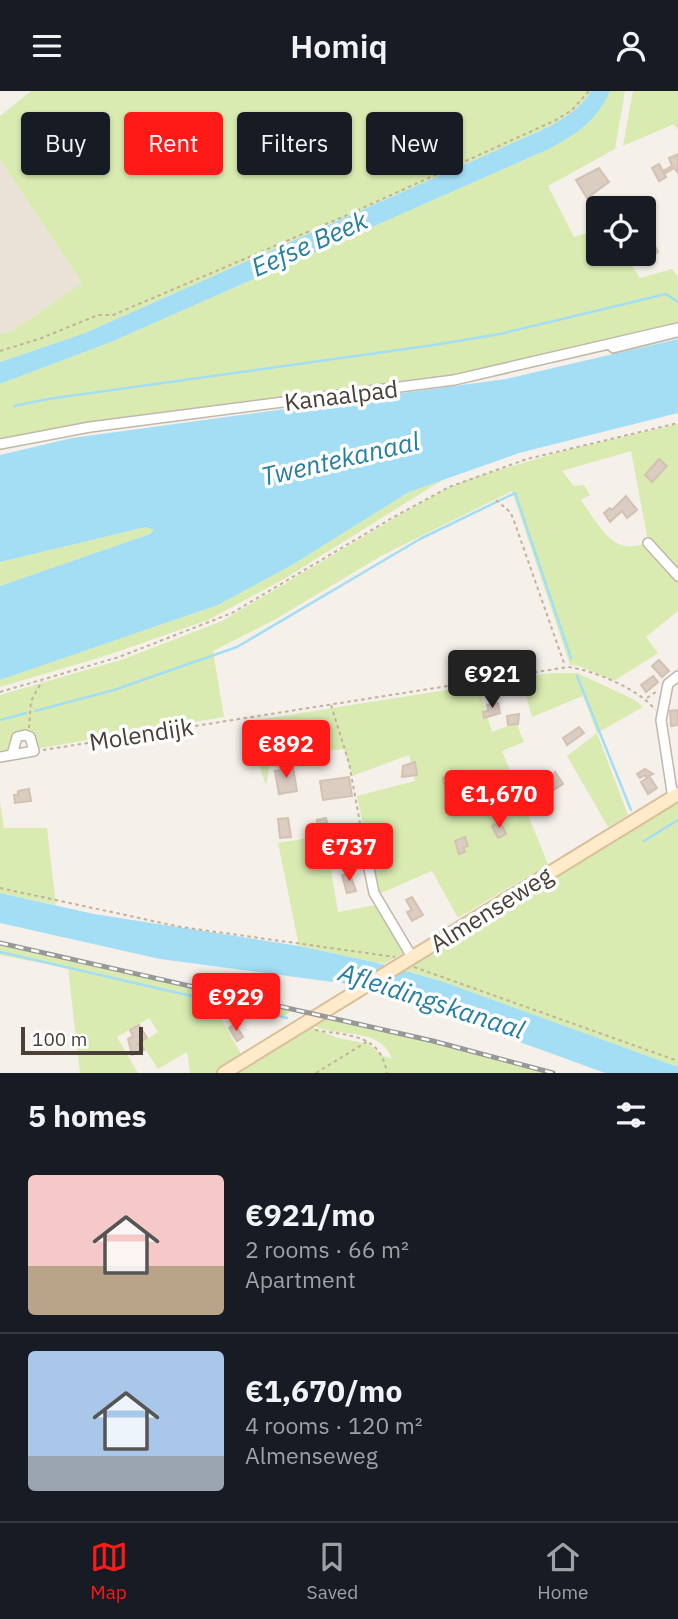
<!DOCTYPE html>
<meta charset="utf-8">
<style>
:root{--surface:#171b24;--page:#20242c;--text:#f1f3f6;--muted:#9ea1a6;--line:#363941;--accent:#ff1a17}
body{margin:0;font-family:"IBM Plex Sans",sans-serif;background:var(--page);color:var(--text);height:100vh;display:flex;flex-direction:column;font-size:26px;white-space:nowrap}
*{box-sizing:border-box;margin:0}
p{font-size:23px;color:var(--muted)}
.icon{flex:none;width:38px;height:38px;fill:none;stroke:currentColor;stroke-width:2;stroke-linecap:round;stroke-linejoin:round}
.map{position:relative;height:982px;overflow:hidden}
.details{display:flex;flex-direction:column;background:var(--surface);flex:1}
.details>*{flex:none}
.banner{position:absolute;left:21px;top:21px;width:637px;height:63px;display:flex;gap:14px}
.buttons{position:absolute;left:586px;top:105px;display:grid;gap:14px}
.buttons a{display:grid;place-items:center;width:70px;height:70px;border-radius:7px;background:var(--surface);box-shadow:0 2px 5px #0004;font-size:35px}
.scale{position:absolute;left:21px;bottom:18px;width:122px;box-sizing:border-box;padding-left:7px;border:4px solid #4a4037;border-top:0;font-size:19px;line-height:24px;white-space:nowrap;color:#4a4037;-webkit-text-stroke:5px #fff;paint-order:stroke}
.price{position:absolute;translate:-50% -60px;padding:0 16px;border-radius:7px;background:var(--accent);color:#fff;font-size:23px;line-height:46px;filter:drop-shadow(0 2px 4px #0008)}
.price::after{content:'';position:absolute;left:50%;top:42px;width:21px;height:16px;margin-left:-10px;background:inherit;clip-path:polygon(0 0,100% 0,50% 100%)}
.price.selected{background:#222;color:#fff}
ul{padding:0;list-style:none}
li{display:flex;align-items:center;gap:21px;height:175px;padding:0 28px}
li+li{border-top:2px solid var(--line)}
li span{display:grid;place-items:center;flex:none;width:196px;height:140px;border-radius:7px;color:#555}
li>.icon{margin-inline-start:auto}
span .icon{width:84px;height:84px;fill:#fffc;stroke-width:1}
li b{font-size:30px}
h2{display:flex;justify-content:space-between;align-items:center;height:84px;padding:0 28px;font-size:30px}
.pill{padding:0 24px;border-radius:7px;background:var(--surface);box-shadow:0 2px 5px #0004;font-size:24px;line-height:63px}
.pill.selected{background:var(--accent);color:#fff}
header{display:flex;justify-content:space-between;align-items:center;height:91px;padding:0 28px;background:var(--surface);font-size:32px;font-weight:600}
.tab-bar{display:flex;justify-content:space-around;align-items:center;height:98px;border-top:2px solid var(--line);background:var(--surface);font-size:19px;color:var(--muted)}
.tab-bar a{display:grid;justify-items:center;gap:4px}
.tab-bar .selected{color:var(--accent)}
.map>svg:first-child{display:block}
</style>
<header><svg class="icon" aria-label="menu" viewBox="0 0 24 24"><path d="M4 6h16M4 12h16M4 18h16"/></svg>Homiq<svg class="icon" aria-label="person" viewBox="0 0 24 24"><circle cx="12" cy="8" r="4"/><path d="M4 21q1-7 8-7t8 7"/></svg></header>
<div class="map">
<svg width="678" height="982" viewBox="0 0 678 982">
<rect width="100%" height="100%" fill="#f5f0ea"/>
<path fill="#eae1d7" d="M 0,69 L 82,192 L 12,240 L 0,243 Z"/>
<path fill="#d9ebb1" d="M 31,0 L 591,0 C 573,31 528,44 497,59 L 85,242 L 0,271 L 0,243 L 12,240 L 82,192 L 0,69 L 0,25 Z
M 610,0 L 625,0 L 615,58 L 548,95 L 574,146 L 598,139 L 598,163 L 624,163 L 640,187 L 672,178 L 678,186 L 678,234 L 468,282 L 73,334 L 0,351 L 0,293 L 111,251 L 549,58 C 577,43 597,30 610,0 Z
M 633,0 L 678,0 L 678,39 L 674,33 L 623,55 Z
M 678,333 L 678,482 L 648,450 L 631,360 L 562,380 L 574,395 L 584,394 L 590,404 L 581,409 C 597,431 612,465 643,453 L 678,490 L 678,520 L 646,546 L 658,562 L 614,590 L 579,575 L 570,574 L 512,400 L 381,465 L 274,529 L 213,560 L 224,626 L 35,658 L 33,649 L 16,643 L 6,661 L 0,663 L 0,604 L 124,568 L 222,530 L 403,422 L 448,397 L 476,386 L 563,360 Z
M 444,388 L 284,488 L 208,529 L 105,565 L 0,596 L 0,589 L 218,514 L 292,474 L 409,401 Z
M 146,436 L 154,439 L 150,443 L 0,495 L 0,471 Z
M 550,582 L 577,582 L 635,609 L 643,616 L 597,642 L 628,724 L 608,736 L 567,665 L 597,642 L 583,605 L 532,626 L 521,587 Z
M 478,594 L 492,641 L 516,632 L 524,651 L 502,660 L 548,773 L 458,827 L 432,780 L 379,803 L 375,791 L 357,705 L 415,690 L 409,664 L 352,685 L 344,658 L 271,666 L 266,695 L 245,631 Z
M 678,707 L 678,976 L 441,890 L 404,879 Z
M 0,710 L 4,737 L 47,737 L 56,814 L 0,802 Z
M 357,739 L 364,773 L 331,779 L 338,821 L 376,814 L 402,855 L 403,862 L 384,873 L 299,855 L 278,752 Z
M 0,853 L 294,918 L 283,926 L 212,912 L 241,963 L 296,930 L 338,947 L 369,953 L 381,964 L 392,968 C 380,933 333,949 310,932 L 321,924 L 508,968 L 556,982 L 190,982 L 187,961 L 158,978 L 141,952 L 158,941 L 149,927 L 117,946 L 138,982 L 80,982 L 68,877 L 0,864 Z"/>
<path fill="#a4def4" d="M 591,0 L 610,0 C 597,30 577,43 549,58 L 111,251 L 0,293 L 0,271 L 85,242 L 497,59 C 528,44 573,31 591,0 Z
M 678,248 L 678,322 L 519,362 L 409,401 L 292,474 L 218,514 L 0,589 L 0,495 L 150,443 L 154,439 L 146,436 L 0,471 L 0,364 L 72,347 L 506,288 Z
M 0,802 L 94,823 L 299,855 L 374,871 L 441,890 L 678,976 L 678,982 L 605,982 L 445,924 L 348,893 L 160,868 L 0,832 Z"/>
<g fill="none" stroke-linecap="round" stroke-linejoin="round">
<path stroke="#a4def4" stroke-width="2.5" d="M 14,315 L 48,308 L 434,254 L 500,243 L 666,203 L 678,211
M 577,585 L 631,719
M 35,620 L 114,599 L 237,556 L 420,448 L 515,402 L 571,567
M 0,629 L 26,622
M 644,750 L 678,729
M 0,861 L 287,927"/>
</g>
<path fill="#dbcdc1" stroke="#d3c1b1" stroke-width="2" d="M 678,63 L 678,82 L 674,77 L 664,83 L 663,80 L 672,75 L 669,67 Z
M 659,73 L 666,86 L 659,90 L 652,77 Z
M 599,77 L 609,91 L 587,107 L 576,89 Z
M 653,151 L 658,161 L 654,164 L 654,167 L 642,170 L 638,163 L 644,163 L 644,156 Z
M 659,368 L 667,375 L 652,391 L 645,384 Z
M 626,405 L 637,419 L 627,427 L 622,420 L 610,431 L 604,422 L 610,417 L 612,419 Z
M 659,569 L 669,580 L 662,586 L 652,575 Z
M 653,585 L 658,591 L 646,601 L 641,594 Z
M 498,612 L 500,622 L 484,627 L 483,621 L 488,620 L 487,614 Z
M 678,619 L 678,634 L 671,635 L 670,620 Z
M 519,623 L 518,633 L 508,634 L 507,625 Z
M 579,636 L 584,642 L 567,654 L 563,647 Z
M 415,671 L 417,684 L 402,686 L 403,675 Z
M 289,672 L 290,678 L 293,677 L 297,700 L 279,703 L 275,680 L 281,679 L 280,674 Z
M 645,678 L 653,683 L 649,685 L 657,697 L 648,703 L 641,691 L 647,687 L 645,684 L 640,687 L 637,683 Z
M 555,681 L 563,693 L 555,698 L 550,689 Z
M 453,684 L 457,705 L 448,707 L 443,687 Z
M 349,686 L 352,705 L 323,709 L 320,690 Z
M 535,687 L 538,695 L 531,698 L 540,715 L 532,720 L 526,705 L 529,703 L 524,690 Z
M 545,687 L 547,690 L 550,689 L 555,698 L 547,702 L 540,690 Z
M 481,695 L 483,702 L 465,706 L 466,699 Z
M 29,698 L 31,710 L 15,712 L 14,704 L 18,704 L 18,700 Z
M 288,727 L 291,746 L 280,747 L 278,728 Z
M 326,727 L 329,741 L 319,743 L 317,729 Z
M 500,731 L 506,743 L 498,747 L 492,735 Z
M 465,746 L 468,755 L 463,756 L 465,761 L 459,763 L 455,750 Z
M 350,783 L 356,800 L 347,802 L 342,784 Z
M 412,806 L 423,824 L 412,830 L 407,821 L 412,819 L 406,809 Z
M 235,933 L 243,946 L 237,950 L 229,937 Z
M 139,934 L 147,947 L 136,954 L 141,953 L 144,959 L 132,964 L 128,948 L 133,945 L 130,939 Z"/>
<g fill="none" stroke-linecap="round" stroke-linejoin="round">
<g stroke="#c2b7ab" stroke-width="8">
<path id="service" d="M 608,255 L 613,259 L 678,243"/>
</g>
<g stroke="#c2b7ab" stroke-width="12">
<path id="minor" d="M 0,353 L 90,336 L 454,289 L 678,237
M 648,452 L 678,485
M 0,666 L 34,660 L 30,646 L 25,644 L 17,646 L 12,664
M 673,707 L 661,629 L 668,593 L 678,585
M 368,773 L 374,802 L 412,866"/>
</g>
<g stroke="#dac09a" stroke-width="16">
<path id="secondary" d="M 224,982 L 678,703"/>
</g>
<path stroke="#c4b09c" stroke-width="2" stroke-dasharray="3.5 3.5" stroke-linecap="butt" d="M 0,260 L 39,248 L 98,224 L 113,224 L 345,125 L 556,29 L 572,19 L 589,0
M 496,409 L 510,421 L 513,427 L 565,575
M 0,601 L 119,566 L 232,522 L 392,427 L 449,396 L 527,368 L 678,332
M 647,607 L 657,600
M 331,614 L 349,672 L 366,765
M 29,637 L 31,610 L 42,590
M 43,659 L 568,576 C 593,579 641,599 655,619
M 0,797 L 181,836 L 395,866
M 414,876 L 678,970
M 315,939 C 349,945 380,942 387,982
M 316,982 L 368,950"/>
<use href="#service" stroke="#fff" stroke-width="4.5"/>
<use href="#minor" stroke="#fff" stroke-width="9"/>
<use href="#secondary" stroke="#ffebca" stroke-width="12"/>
<g stroke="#989898" stroke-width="5">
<path id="rail" d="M 0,852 L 433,950 L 553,982"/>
</g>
<use href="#rail" stroke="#fff" stroke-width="2.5" stroke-dasharray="8" stroke-linecap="butt"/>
</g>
<g text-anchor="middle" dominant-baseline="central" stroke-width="7" stroke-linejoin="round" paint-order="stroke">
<g font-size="24" fill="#4a4037" stroke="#fff">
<text transform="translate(341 304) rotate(-7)">Kanaalpad</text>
<text transform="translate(141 643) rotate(-9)">Molendijk</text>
<text transform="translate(491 818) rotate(-32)">Almenseweg</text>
</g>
<g font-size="26" font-style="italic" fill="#267fa2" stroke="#fff">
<text transform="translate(309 152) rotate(-24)">Eefse Beek</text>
<text transform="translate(340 367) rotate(-13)">Twentekanaal</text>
<text transform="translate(432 909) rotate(18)">Afleidingskanaal</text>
</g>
</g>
</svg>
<div class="buttons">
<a><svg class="icon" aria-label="locate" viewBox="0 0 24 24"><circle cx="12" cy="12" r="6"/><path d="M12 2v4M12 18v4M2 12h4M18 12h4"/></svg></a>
</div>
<div class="scale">100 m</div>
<b class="price selected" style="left:492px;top:619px">€921</b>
<b class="price" style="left:286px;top:689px">€892</b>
<b class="price" style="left:499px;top:739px">€1,670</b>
<b class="price" style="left:349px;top:792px">€737</b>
<b class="price" style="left:236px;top:942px">€929</b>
<div class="banner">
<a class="pill">Buy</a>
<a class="pill selected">Rent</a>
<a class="pill">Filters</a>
<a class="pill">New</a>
</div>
</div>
<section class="details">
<h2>5 homes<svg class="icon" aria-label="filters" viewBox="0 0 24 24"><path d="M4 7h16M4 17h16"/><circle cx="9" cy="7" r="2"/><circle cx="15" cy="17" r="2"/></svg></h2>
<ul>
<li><span style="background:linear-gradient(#f6c9c9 65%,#b9a48a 0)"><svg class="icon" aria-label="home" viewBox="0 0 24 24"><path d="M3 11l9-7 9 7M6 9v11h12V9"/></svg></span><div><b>€921/mo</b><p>2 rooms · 66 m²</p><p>Apartment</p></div></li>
<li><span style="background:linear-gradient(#a9c7e8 75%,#9aa5b1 0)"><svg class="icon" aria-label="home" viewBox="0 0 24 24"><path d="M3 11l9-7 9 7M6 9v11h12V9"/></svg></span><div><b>€1,670/mo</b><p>4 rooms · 120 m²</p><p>Almenseweg</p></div></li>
</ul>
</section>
<nav class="tab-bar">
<a class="selected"><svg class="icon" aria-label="map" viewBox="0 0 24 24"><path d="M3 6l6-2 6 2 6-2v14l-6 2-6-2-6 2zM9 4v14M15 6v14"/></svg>Map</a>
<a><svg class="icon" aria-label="saved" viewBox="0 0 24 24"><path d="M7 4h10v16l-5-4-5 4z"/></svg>Saved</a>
<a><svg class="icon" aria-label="home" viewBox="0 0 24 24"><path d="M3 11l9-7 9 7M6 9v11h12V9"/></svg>Home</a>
</nav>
